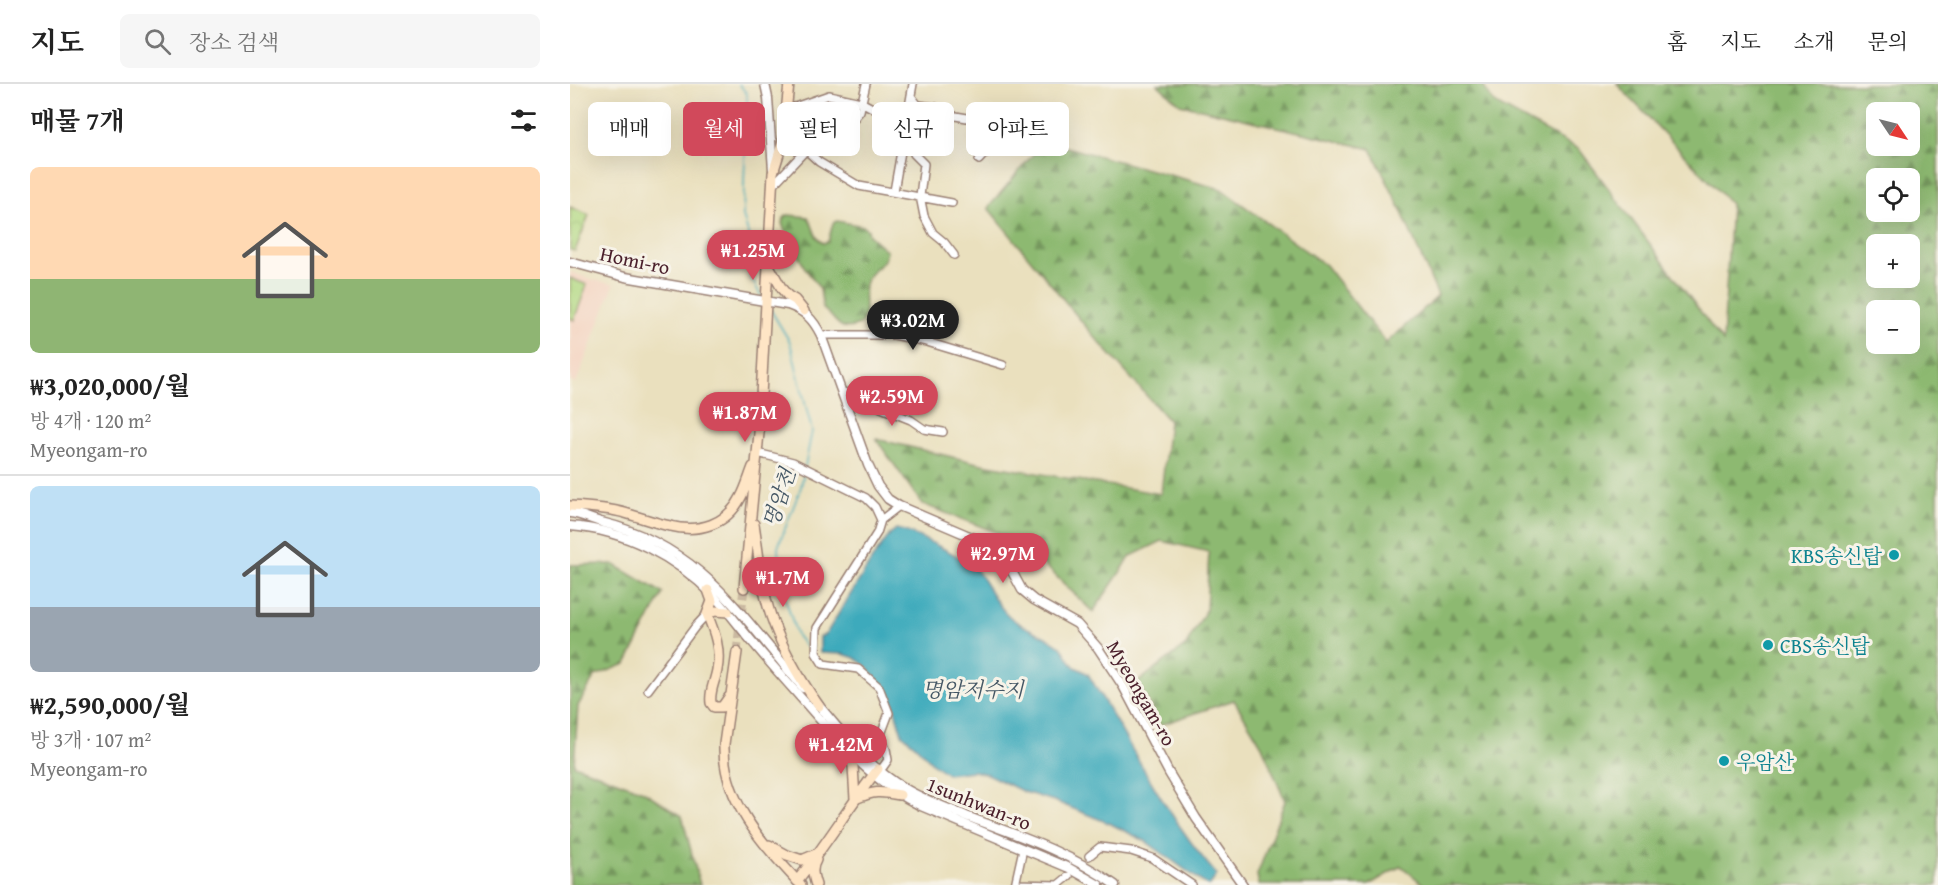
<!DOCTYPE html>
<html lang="ko">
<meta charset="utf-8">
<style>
:root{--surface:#fff;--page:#f6f6f6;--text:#222;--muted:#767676;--line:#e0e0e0;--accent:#d1495b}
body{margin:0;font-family:"Gentium Book Plus","Noto Serif KR",serif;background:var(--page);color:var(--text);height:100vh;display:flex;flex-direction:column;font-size:22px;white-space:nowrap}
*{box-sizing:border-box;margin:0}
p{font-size:20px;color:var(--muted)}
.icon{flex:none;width:33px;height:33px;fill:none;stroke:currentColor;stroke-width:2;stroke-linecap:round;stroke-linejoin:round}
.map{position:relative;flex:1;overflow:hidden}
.drawer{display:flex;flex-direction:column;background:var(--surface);width:570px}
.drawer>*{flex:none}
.top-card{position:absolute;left:18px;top:18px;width:570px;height:54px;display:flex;gap:12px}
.needle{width:39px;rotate:125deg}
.tools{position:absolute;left:1296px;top:18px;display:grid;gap:12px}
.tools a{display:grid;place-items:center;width:54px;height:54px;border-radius:9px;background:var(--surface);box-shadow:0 6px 24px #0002;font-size:30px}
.price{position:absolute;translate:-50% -51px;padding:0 14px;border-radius:21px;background:var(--accent);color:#fff;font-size:20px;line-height:39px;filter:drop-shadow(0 2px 3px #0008)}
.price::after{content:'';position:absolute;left:50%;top:36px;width:18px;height:14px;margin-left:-9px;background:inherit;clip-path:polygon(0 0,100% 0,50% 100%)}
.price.selected{background:#222;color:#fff}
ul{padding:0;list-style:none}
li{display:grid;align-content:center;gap:12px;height:318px;padding:0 30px}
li+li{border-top:2px solid var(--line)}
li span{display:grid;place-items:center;height:186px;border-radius:9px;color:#555}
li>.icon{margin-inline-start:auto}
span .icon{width:108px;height:108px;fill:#fffc;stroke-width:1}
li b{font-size:26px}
h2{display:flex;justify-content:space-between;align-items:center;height:72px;padding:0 30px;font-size:26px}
.pill{padding:0 21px;border-radius:9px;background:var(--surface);box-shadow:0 6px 24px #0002;font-size:21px;line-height:54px}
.pill.selected{background:var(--accent);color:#fff}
header{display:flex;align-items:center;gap:36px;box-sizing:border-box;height:84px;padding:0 30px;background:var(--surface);border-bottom:2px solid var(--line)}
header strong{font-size:28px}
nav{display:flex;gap:33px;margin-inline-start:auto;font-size:21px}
.search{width:420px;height:54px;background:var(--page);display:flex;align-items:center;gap:15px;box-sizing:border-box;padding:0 21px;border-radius:9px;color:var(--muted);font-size:22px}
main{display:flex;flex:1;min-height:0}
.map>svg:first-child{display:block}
</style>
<header>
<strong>지도</strong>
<div class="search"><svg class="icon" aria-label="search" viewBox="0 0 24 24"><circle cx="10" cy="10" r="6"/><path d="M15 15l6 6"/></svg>장소 검색</div>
<nav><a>홈</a><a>지도</a><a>소개</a><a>문의</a></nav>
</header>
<main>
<section class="drawer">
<h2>매물 7개<svg class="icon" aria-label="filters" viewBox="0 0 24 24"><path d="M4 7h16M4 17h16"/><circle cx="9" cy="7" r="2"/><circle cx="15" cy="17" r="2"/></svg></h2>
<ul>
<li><span style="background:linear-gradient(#ffd9b3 60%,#8fb573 0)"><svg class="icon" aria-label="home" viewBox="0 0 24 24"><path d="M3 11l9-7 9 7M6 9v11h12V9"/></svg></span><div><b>₩3,020,000/월</b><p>방 4개 · 120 m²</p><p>Myeongam-ro</p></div></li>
<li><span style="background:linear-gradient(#bfe0f5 65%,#9aa5b1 0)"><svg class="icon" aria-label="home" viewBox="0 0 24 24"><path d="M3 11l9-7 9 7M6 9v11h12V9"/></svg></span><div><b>₩2,590,000/월</b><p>방 3개 · 107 m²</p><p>Myeongam-ro</p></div></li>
</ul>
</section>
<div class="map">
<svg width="1368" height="801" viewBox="0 0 1368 801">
<defs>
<pattern id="forest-firs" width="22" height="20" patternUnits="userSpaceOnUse" patternTransform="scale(1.5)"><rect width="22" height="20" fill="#8db971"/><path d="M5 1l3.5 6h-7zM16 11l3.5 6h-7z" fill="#75965d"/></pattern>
<pattern id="park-crowns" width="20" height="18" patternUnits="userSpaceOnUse" patternTransform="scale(1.5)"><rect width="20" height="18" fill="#b2d983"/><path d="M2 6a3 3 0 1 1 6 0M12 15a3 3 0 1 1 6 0" fill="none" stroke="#9bba71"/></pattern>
</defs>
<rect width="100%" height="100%" fill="#f7f3e8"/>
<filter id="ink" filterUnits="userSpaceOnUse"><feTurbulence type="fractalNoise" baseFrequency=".0167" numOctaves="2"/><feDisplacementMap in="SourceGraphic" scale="12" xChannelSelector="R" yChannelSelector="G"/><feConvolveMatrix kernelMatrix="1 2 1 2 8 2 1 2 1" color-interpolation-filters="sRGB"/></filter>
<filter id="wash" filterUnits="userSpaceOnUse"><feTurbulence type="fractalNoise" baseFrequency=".008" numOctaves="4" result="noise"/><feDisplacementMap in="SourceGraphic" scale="24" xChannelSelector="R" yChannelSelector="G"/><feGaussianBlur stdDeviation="1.35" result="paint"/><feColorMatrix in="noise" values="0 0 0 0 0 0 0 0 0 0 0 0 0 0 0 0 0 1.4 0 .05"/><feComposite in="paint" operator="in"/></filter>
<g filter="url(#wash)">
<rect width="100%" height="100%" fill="#eae0be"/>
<path fill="#f4d3c0" d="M 0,188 L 23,196 L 44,200 L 6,299 L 0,297 Z"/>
<path fill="url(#forest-firs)" stroke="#6c6c4e" stroke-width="1.5" fill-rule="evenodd" d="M 587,0 L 912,0 L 924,19 L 1009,65 L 1153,258 L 1161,120 L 1047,0 L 1368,0 L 1368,801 L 854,801 L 831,782 L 799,801 L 689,801 L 687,791 L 715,717 L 692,662 L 664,616 L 590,641 L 568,598 L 616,561 L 636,526 L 639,468 L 592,457 L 561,472 L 523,528 L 451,458 L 352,420 L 306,355 L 412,380 L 591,410 L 599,337 L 522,250 L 418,124 L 474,57 L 651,105 L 755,181 L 816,259 L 868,212 L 831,126 L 801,65 L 610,20 ZM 1340,28 L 1340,62 L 1306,62 L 1306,28 ZM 1340,94 L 1340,128 L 1306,128 L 1306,94 ZM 1306,160 L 1340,160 L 1340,194 L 1306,194 ZM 1306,226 L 1340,226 L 1340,260 L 1306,260 Z
M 218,131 L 238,133 C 244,141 243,153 253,159 L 258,158 L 263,139 L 267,137 L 293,142 L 298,146 L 299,151 L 317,167 C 316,182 300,185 296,198 C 291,212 300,228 290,241 C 267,250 268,235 253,225 L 250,205 L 235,184 L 214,145 L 212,139 L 214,133 Z
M 43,480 L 93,509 L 56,580 L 25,592 L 8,622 L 4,681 L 73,707 L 112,732 L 130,801 L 0,801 L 0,481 Z"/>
<path fill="url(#park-crowns)" stroke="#7e7c57" stroke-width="1.5" d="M 0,123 L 19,131 L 5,167 L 0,166 Z"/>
<path fill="#b2d983" stroke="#7e7c57" stroke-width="1.5" d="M 0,194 L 17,201 L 4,236 L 0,234 Z"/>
<path fill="#3daabc" stroke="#446474" stroke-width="1.5" d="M 326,445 C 341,447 400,476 408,488 C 419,503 426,521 440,533 C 454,545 474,550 489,561 C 496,567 500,579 505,583 C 509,585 514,587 518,590 C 559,657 595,731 647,791 L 640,801 L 635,800 L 575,757 L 541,740 L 484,717 L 454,708 L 417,690 L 403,687 L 377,690 L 363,680 L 347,663 L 332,650 L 323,619 L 315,606 L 298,584 L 285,574 L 273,570 L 250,569 L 250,553 L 256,550 L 301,477 L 320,450 Z"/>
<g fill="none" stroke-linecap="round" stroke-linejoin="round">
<path stroke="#3daabc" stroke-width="1.5" d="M 169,0 L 177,10 L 173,132 L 182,163 L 177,180 L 180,192 L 191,212
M 200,225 L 220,258 L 242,347 L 235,382
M 234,387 L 231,403 L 208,463 L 210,497 L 227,552 L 236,563 L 243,563"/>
</g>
</g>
<g filter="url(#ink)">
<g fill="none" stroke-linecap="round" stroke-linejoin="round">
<path stroke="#cab9a1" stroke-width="9" stroke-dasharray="9 4.5" stroke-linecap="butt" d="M 167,568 L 174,504"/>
<g stroke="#9a8074" stroke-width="10">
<path id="minor" d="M 341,12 L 348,21 L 365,23 L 374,30 L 403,35 L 415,41 L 420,53 L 419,65 L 409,76
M 216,26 L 259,11 L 291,18 L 336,42 L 344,70 L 354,80 L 350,112 L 354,132 L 363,149 L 374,158 L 384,171
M 236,66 L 249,78 L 289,102 L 382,119
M 202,102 L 236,66 L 281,38 L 290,27 L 296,0
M 324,107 L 343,0
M 251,251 L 324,251 L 357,258 L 433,281
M 272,309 L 286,308 L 311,324 L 341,336 L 354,345 L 373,348
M 187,369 L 223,378 L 296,414 L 305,423 L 311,436 L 329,422
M 78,606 L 125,543 L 137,530
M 308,685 L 313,683 L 318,676 L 316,665 L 310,653 L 319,629 L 309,603 L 288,585 L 253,580 L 246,569 L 247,544 L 307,449 L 311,436
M 519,772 L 530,763 L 561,767 L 582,774 L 622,801
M 445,800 L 488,801 L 499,792
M 445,801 L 453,765"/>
</g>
<g stroke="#9a8074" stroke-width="11">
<path id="tertiary" d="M 195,0 L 198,14 L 203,86
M 0,178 L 55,193 L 218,221 C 235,227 243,235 251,251 L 298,381 L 308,402 L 318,415 L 329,422 L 411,457 L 428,466 L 438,480 L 452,506 L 464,516 L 507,540 L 528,564 L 553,602 L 599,689 L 626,734 L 673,801
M 0,429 C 11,430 20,435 31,438 C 130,462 171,531 233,604
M 0,442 C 55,446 106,473 144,512 C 159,528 171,545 185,561 C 205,585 225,607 245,630 C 279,668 305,699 351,722 L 499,784 L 529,801
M 246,618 C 272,649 298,683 334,704 C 353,716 375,723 396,732 C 447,751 501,769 545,801"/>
</g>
<g stroke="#9a8074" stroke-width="12">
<path id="secondary" d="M 198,180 L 212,205 L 218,212 L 225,216 L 234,227
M 0,422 C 19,423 37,424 55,429 C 70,433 85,439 100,442 C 129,449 157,441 171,413 C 176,404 179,393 183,383
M 184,440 C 189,471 191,503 201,532 C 212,565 229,594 249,622
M 174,504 L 189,349 L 203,89 L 213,57 L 219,0
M 138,506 L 142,517 L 137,530 C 145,549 151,566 147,586 C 145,598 139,607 141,619 L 144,623 L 152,623 L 159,613
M 137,530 L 145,527 L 158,528
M 167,568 L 154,660 C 152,717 194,761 231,801
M 276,664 L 283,682 L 285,715 C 304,707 309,707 330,711
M 199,761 L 217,771 L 232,776 L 246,770
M 227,797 C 256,761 279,722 308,685
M 246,801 C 243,792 241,784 246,776"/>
</g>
<use href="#minor" stroke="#fff" stroke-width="7"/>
<use href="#tertiary" stroke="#fff" stroke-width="8"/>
<use href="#secondary" stroke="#fee5c5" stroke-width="9"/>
</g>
</g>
<g fill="#0f9aa8" stroke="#f7f3e8" stroke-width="2">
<circle cx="1324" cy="471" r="6"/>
<circle cx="1198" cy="561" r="6"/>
<circle cx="1154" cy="677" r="6"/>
</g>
<g text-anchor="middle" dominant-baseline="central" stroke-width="6" stroke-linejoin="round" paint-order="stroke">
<g font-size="20" fill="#4a1f2b" stroke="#f7f3e8">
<text transform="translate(65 176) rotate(12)">Homi-ro</text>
<text transform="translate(572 609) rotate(60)">Myeongam-ro</text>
<text transform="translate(409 719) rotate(22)">1sunhwan-ro</text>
</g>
<g font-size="20" fill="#0d838f" stroke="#f7f3e8" text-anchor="start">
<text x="1312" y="471" text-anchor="end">KBS송신탑</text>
<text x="1210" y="561">CBS송신탑</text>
<text x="1166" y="677">우암산</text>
</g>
<g font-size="21" font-style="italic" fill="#455765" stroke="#f7f3e8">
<text transform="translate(209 414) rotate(-72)">명암천</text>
<text x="403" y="605">명암저수지</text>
</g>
</g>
</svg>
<div class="tools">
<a><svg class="needle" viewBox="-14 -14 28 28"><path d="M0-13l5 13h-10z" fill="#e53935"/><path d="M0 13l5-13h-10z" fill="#767676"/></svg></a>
<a><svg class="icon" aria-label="locate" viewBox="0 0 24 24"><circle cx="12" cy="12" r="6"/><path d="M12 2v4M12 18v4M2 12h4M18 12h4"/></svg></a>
<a>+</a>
<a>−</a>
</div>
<b class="price" style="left:183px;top:197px">₩1.25M</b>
<b class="price selected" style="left:343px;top:267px">₩3.02M</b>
<b class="price" style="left:322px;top:343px">₩2.59M</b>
<b class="price" style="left:175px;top:359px">₩1.87M</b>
<b class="price" style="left:433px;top:500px">₩2.97M</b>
<b class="price" style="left:213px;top:524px">₩1.7M</b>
<b class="price" style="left:271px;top:691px">₩1.42M</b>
<div class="top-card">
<a class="pill">매매</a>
<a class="pill selected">월세</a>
<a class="pill">필터</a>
<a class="pill">신규</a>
<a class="pill">아파트</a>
</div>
</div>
</main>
